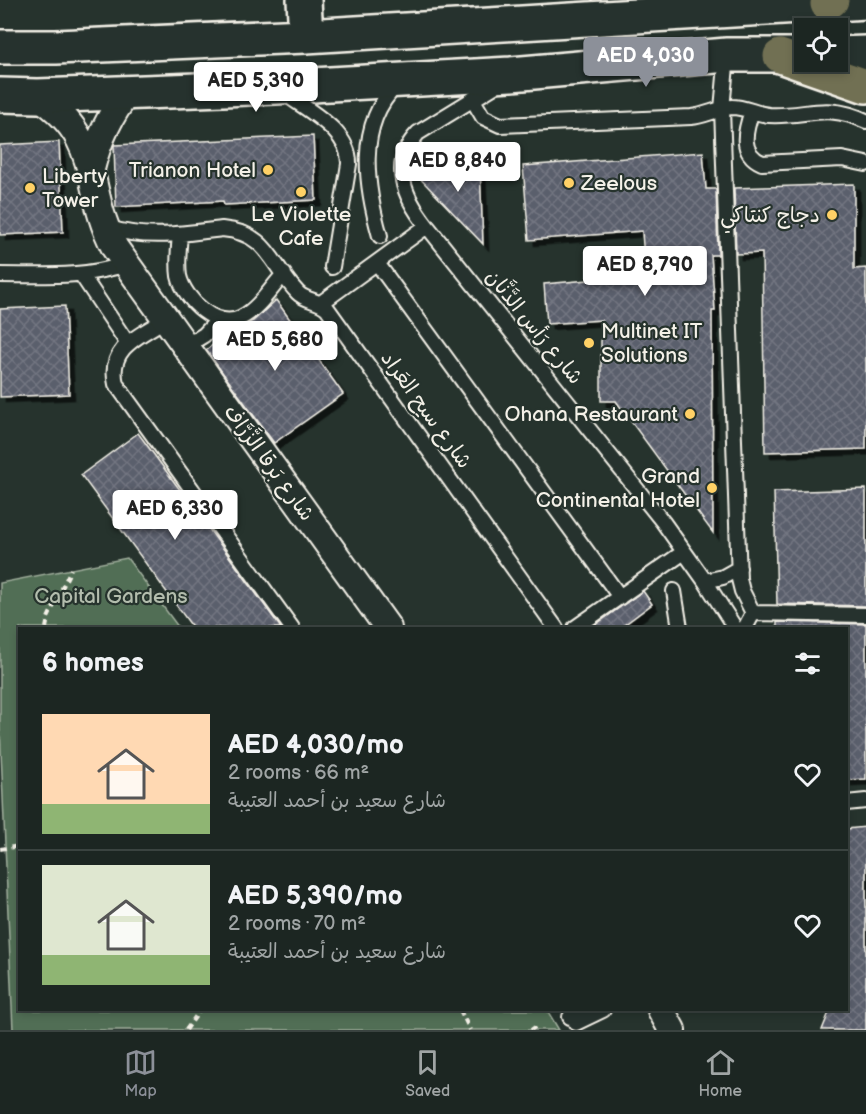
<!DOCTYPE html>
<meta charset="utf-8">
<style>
:root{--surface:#1c2622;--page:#29322f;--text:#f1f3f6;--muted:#a0a5a5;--line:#3a4340;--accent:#8c9099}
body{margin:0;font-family:"Balsamiq Sans","Playpen Sans Arabic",sans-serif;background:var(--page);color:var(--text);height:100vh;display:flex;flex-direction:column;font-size:22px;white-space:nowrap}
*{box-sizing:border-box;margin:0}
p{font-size:20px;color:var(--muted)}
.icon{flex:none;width:33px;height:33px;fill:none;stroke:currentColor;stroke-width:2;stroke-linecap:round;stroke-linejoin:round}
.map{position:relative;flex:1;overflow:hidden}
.sheet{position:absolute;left:18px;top:627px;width:830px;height:384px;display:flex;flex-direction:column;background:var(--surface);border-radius:0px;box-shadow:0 3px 9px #0003,0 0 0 2px var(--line)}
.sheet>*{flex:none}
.buttons{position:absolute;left:794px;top:18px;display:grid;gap:12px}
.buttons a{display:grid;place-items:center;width:54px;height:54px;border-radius:0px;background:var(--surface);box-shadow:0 3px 9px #0003,0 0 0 2px var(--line);font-size:30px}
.price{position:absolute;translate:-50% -51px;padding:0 14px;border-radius:6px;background:#fff;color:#222;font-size:20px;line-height:39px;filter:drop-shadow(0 2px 3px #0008)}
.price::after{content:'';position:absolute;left:50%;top:36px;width:18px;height:14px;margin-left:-9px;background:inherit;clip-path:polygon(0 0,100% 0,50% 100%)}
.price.active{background:var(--accent);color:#fff}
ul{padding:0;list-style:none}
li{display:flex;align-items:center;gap:18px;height:150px;padding:0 24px}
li+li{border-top:2px solid var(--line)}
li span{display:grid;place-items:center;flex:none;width:168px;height:120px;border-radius:0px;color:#555}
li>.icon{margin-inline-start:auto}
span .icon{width:72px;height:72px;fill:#fffc;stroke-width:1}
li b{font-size:26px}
h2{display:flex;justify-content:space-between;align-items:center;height:72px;padding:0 24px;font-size:26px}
.tabs{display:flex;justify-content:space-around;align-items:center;height:84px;border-top:2px solid var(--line);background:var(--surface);font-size:16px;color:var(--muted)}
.tabs a{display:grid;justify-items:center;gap:3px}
.tabs .active{color:var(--accent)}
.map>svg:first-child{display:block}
</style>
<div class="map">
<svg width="866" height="1030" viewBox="0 0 866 1030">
<defs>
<pattern id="building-cross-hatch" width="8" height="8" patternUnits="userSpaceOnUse" patternTransform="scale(1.5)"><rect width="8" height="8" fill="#5a5e6c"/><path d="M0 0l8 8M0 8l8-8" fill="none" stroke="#727681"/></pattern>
<filter id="shadow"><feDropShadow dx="5.5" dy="5.5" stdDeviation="0" flood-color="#0009"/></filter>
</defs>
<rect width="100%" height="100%" fill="#26332d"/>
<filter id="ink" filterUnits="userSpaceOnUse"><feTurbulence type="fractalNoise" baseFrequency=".0167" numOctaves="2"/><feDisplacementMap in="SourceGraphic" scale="12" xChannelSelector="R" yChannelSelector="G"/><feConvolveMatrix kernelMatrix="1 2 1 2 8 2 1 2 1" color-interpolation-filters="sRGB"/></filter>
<g filter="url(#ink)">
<path fill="#516e55" stroke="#a2b09e" stroke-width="1.5" d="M 127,558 L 179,628 L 20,628 L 20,1010 L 547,1010 L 559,1030 L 13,1030 L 0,727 L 0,583 Z"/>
<path fill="url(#building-cross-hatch)" stroke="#f4f1e8" stroke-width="1.5" filter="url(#shadow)" d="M 313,136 L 316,200 L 224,205 L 223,201 L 116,207 L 114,145 Z
M 59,142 L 63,232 L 0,235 L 0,145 Z
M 703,152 L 706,189 L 716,189 L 718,255 L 711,255 L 715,311 L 712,311 L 713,533 L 616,401 L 601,401 L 601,320 L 547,324 L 544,284 L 645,275 L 642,231 L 529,240 L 523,166 Z
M 480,167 L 483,244 L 411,169 Z
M 854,184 L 854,269 L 866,268 L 866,449 L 765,452 L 762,253 L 736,254 L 734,188 Z
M 276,300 L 343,394 L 274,443 L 206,350 L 236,328 L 253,321 Z
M 65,306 L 69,394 L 0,397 L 0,309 Z
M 138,433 L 239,570 L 281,628 L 193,628 L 81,475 Z
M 866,489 L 866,606 L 777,604 L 774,492 Z
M 643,591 L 652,604 L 620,628 L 591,628 Z
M 777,622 L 866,624 L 866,779 L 846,780 L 846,628 L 777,628 Z
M 866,827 L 866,1030 L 822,1030 L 830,1010 L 846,1010 L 846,829 Z"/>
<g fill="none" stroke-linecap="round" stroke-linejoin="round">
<g stroke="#f4f1e8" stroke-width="18">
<path id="lane" d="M 727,55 L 722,109 L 739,579 L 742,591 L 753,613
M 501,82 L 418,133 C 389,164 404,197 427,226 L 663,522 L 705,581 L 735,628
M 283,92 C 306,110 350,130 349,164 L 332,267
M 473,100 L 483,117 L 500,125 L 691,117 C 705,116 718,108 732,107 C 745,107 756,114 769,115 C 808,117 825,102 866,121
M 752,111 C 745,131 739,153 762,163 L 842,159 L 866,164
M 106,227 C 145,240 182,234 222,229 C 269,233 270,264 298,293 C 306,301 318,300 327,308 L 556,628
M 180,234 C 179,247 177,263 179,276 C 184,299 217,331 242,317 C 259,308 271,288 284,274
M 380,236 C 366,187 356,125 396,86
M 377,263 L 620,597
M 81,274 L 128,344
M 0,275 C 43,275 85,278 126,264
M 321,303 L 427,226
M 166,319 C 140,336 107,347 116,384 L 292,628
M 186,346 L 204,335 L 219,319
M 705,581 L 723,577 L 739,568
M 674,591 L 680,628
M 575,628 L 684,552
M 745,628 L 753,613 L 866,615
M 846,803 L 866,801
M 570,1017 L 576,1010
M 576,1023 L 603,1010"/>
</g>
<g stroke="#f4f1e8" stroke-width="30">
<path id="street" d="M 38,96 C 105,140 82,186 115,248 L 388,628
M 91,169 C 98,140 109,116 128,92
M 661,1010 L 672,1030"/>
</g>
<g stroke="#f4f1e8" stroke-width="38">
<path id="secondary" d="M 304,0 L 306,36
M 0,47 L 56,47 L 306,36 L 866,2
M 837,54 L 866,53
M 0,95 L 38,96 L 276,87 L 511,74 L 727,55 L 804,55"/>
</g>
<g stroke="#f4f1e8" stroke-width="38">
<path id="primary" d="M 827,4 L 832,0
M 780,56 L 866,86"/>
</g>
<path stroke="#f4f1e8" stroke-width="4" stroke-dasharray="6 4.5" stroke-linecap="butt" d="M 46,628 L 48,618 L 71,569
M 0,849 L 20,846
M 460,1010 L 470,1030
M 186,1030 L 200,1010
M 531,1030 L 535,1027"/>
<use href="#lane" stroke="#26332d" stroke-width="14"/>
<use href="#street" stroke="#26332d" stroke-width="26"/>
<use href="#secondary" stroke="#26332d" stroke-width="33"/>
<use href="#primary" stroke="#716f52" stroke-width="33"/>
</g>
</g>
<g fill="#ffd166" stroke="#26332d" stroke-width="2">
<circle cx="268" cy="170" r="6"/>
<circle cx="569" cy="183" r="6"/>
<circle cx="30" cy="188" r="6"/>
<circle cx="301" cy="192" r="6"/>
<circle cx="832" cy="215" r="6"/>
<circle cx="589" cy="343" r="6"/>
<circle cx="690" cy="414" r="6"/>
<circle cx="712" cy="488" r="6"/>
</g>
<g text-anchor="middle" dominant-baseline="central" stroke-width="4.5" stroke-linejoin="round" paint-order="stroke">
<g font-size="21" fill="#f4f1e8" stroke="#26332d" text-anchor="end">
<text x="256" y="170">Trianon Hotel</text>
<text x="42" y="176" text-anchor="start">Liberty<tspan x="42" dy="24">Tower</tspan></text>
<text x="581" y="183" text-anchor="start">Zeelous</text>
<text x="301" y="214" text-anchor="middle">Le Violette<tspan x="301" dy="24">Cafe</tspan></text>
<text x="820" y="215">دجاج كنتاكي</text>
<text x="601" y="331" text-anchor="start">Multinet IT<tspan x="601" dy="24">Solutions</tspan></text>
<text x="678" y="414">Ohana Restaurant</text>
<text x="700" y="476">Grand<tspan x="700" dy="24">Continental Hotel</tspan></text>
</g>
<g font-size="21" fill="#f4f1e8" stroke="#26332d">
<text transform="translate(534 327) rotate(51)">شارع رَأس الدَّنَّان</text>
<text transform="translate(426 410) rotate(54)">شارع سيح العَراد</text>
<text transform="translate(269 463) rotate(54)">شارع بَرقا الزَّرَّاف</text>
</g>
<g font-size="21" fill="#b3bdad" stroke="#26332d">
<text x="111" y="596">Capital Gardens</text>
</g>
</g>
</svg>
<div class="buttons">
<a><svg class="icon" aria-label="locate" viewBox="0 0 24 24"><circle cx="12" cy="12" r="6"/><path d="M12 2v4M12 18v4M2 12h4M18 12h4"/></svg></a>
</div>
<b class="price active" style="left:646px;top:88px">AED 4,030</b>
<b class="price" style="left:256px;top:113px">AED 5,390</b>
<b class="price" style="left:458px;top:193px">AED 8,840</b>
<b class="price" style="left:645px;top:297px">AED 8,790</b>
<b class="price" style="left:275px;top:372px">AED 5,680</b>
<b class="price" style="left:175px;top:541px">AED 6,330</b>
<section class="sheet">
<h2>6 homes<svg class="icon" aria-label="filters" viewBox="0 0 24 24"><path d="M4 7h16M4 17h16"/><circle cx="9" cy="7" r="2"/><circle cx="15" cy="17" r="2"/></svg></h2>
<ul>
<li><span style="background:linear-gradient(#ffd9b3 75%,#8fb573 0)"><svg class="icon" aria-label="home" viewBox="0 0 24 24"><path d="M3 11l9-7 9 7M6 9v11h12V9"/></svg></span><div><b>AED 4,030/mo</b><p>2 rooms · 66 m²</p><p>شارع سعيد بن أحمد العتيبة</p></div><svg class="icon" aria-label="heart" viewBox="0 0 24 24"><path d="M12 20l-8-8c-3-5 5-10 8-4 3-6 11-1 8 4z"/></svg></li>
<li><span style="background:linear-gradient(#dfe7d0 75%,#8fb573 0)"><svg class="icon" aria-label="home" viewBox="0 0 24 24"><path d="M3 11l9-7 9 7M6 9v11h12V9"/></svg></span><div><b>AED 5,390/mo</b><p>2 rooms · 70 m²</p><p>شارع سعيد بن أحمد العتيبة</p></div><svg class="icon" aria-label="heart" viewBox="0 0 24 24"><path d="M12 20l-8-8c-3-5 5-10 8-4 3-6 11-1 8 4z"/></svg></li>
</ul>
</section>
</div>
<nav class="tabs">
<a class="active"><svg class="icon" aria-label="map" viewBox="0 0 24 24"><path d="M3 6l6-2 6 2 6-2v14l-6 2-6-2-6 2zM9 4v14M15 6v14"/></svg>Map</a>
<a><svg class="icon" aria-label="saved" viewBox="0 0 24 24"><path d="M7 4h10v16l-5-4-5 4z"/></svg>Saved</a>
<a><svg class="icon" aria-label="home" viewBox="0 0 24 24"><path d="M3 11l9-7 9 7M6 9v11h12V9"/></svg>Home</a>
</nav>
